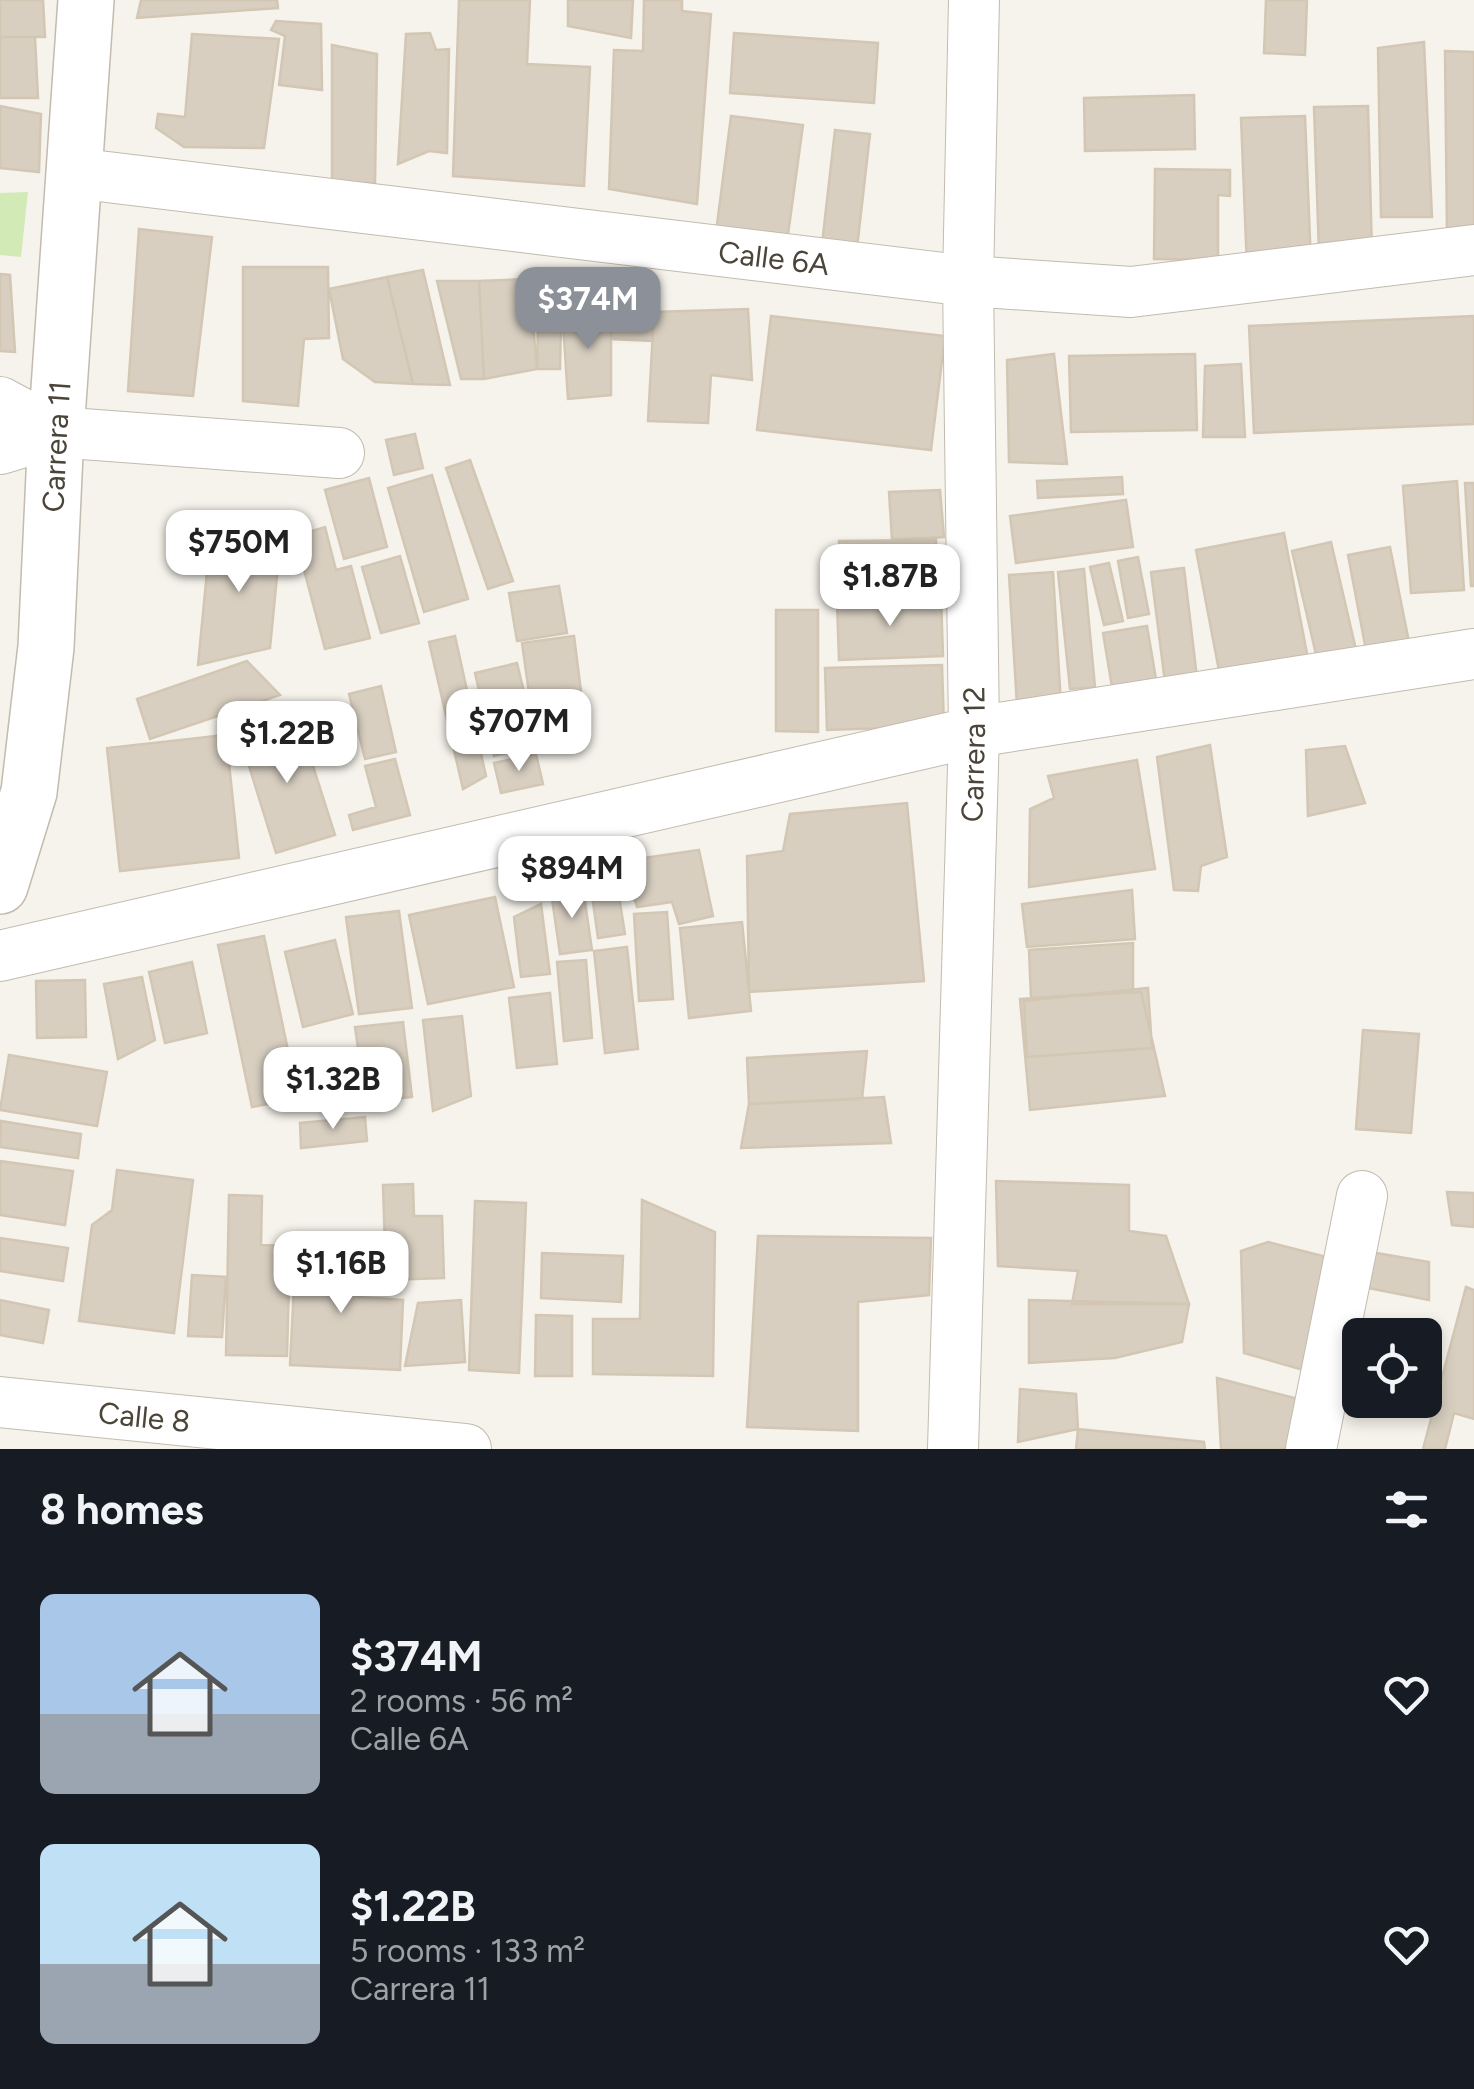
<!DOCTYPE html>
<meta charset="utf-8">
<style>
:root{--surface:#171b24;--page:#242831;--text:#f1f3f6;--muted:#9ea1a6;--accent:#8c9099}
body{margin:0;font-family:Figtree,sans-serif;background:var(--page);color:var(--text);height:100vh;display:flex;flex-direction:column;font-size:38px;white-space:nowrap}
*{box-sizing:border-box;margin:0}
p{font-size:32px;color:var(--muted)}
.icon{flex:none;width:55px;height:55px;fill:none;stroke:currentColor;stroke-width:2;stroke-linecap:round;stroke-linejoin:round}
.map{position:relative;height:1449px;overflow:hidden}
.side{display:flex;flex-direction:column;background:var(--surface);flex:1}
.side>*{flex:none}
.fabs{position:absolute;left:1342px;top:1318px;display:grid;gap:20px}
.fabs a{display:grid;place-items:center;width:100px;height:100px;border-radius:15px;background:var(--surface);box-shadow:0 5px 15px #0003;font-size:50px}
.price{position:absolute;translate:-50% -85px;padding:0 22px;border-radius:20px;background:#fff;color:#222;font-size:32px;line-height:65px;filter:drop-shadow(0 2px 5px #0008)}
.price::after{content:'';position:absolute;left:50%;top:60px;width:30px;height:22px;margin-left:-15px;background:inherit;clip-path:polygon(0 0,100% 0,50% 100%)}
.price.on{background:var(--accent);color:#fff}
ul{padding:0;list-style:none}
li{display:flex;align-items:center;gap:30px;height:250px;padding:0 40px}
li span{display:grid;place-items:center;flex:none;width:280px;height:200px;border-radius:15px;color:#555}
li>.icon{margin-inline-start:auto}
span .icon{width:120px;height:120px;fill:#fffc;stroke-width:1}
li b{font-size:42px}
h2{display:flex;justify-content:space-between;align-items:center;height:120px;padding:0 40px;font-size:42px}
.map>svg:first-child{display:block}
</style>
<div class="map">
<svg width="1474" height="1449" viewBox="0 0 1474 1449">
<rect width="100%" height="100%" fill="#f6f3ec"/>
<path fill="#d2eab5" d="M 28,192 L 21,257 L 0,255 L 0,193 Z"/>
<path fill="#d8cfc1" stroke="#d3c7b4" stroke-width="2.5" d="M 0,0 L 43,0 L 45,37 L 0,37 Z
M 141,0 L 277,0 L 278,8 L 137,18 Z
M 459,0 L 530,0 L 527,64 L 590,67 L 584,186 L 453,176 Z
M 568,0 L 633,0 L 631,38 L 568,26 Z
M 644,0 L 682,0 L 682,11 L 711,14 L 697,204 L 609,189 L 614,50 L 643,51 Z
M 1266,0 L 1307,0 L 1305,55 L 1264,53 Z
M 276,21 L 321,24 L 322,90 L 279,85 L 285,36 L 271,30 Z
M 430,33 L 436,50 L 449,49 L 447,153 L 429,151 L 398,164 L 406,34 Z
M 734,33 L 878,43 L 874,103 L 730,93 Z
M 192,34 L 279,39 L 264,148 L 184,147 L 156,128 L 158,114 L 185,117 Z
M 0,37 L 35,37 L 38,98 L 0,98 Z
M 1424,42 L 1432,217 L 1381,217 L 1378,48 Z
M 332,45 L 377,54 L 375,183 L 332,183 Z
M 1445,51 L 1474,52 L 1474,233 L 1447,233 Z
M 1194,95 L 1195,149 L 1085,151 L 1084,98 Z
M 0,106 L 41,114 L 39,172 L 0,168 Z
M 1368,106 L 1372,251 L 1319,253 L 1314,107 Z
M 731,116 L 803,125 L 786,249 L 715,240 Z
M 1305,116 L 1311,264 L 1247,268 L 1241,118 Z
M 835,130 L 870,134 L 856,257 L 821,253 Z
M 1155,169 L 1230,170 L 1230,196 L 1218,195 L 1218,260 L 1154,259 Z
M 139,229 L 212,237 L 193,396 L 128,391 Z
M 243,267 L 328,267 L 329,338 L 304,339 L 298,406 L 243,401 Z
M 423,270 L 450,385 L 413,384 L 387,277 Z
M 0,274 L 10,275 L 15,352 L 0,351 Z
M 387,277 L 413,384 L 375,382 L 343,359 L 329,289 Z
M 529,279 L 537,369 L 484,379 L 479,281 Z
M 539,280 L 562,281 L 560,369 L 537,369 Z
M 437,281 L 479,281 L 484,379 L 461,379 Z
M 616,283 L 655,285 L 652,341 L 611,339 Z
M 562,308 L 611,308 L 611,395 L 568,399 Z
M 748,309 L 752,380 L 711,375 L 708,423 L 648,421 L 654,312 Z
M 771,316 L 945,336 L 931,450 L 757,430 Z
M 1474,316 L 1474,424 L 1254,433 L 1249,326 Z
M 1054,354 L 1067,464 L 1009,462 L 1007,360 Z
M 1195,354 L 1197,430 L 1071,432 L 1069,356 Z
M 1241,364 L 1245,437 L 1203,437 L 1205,366 Z
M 415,434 L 423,468 L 394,475 L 386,440 Z
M 470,460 L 513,581 L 488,589 L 446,468 Z
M 432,475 L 468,599 L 424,612 L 388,488 Z
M 1122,477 L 1123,494 L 1038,498 L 1037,481 Z
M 369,478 L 387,547 L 344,559 L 325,490 Z
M 1457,481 L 1464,590 L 1411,593 L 1403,486 Z
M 1465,483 L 1474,483 L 1474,586 L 1471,586 Z
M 940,490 L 944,537 L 892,540 L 889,492 Z
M 1126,500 L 1133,547 L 1016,563 L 1010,516 Z
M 325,527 L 336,570 L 351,566 L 370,638 L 325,649 L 295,536 Z
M 211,530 L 281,536 L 270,648 L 198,665 Z
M 1284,533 L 1308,659 L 1220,676 L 1196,550 Z
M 936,540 L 937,592 L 840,594 L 839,541 Z
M 1331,542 L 1357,654 L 1318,663 L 1292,551 Z
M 1390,547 L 1409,642 L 1366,650 L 1348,555 Z
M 400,556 L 419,623 L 381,633 L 362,567 Z
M 1138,557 L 1149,614 L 1128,618 L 1118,561 Z
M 1109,563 L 1123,621 L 1104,625 L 1090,567 Z
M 1184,568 L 1198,686 L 1166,690 L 1151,572 Z
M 1084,569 L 1095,687 L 1070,689 L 1058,572 Z
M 1053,572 L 1061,704 L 1017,706 L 1009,575 Z
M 559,586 L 567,633 L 517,641 L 509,593 Z
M 941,597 L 943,656 L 839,660 L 837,602 Z
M 776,610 L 818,610 L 818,732 L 776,731 Z
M 1147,626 L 1158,691 L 1114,699 L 1103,633 Z
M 455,636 L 486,776 L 463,789 L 429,642 Z
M 574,636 L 583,707 L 532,714 L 522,643 Z
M 247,661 L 280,695 L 150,739 L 137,699 Z
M 517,663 L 537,746 L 494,756 L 475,673 Z
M 942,665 L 944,726 L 827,730 L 825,668 Z
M 381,686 L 396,752 L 365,759 L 349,694 Z
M 579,717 L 586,744 L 550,753 L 543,724 Z
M 298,719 L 335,835 L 276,853 L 240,737 Z
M 226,735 L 239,858 L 120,871 L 107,748 Z
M 1210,745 L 1227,857 L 1201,866 L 1198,891 L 1174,890 L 1157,757 Z
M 1345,746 L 1365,803 L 1308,816 L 1306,750 Z
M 536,754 L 543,784 L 501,793 L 494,763 Z
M 395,759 L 410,815 L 353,830 L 349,815 L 376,807 L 365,766 Z
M 1137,760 L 1155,869 L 1029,887 L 1030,809 L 1054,798 L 1048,776 Z
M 907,803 L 924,981 L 749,992 L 747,856 L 783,851 L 790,814 Z
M 699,850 L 713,916 L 679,924 L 672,902 L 637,907 L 623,861 Z
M 616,877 L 625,934 L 598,938 L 590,881 Z
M 583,888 L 592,950 L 560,954 L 551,892 Z
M 1132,890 L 1135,939 L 1027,947 L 1022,904 Z
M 495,897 L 514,987 L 428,1004 L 409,915 Z
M 541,904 L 550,974 L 521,977 L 514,917 Z
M 399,911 L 412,1008 L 359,1014 L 346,917 Z
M 667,912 L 673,999 L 639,1001 L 634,914 Z
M 742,922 L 751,1011 L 689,1018 L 680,928 Z
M 264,936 L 298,1098 L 252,1107 L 218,945 Z
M 335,940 L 353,1014 L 303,1027 L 285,952 Z
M 1133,943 L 1133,991 L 1031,998 L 1029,950 Z
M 627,947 L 638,1049 L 605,1053 L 594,951 Z
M 586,960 L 592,1038 L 564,1041 L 557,962 Z
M 192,962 L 207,1033 L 165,1043 L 149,972 Z
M 142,977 L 155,1040 L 118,1059 L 104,984 Z
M 85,980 L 86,1037 L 37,1038 L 36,981 Z
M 1148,988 L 1152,1048 L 1027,1057 L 1024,1001 Z
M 1141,992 L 1165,1096 L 1030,1110 L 1020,999 Z
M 550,993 L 557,1064 L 517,1068 L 509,998 Z
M 462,1016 L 471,1096 L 433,1111 L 423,1020 Z
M 403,1022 L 412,1097 L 336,1106 L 330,1051 L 358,1048 L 355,1027 Z
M 1363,1030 L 1419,1034 L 1411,1133 L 1356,1129 Z
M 867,1051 L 862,1099 L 749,1104 L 747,1058 Z
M 9,1055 L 107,1072 L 97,1126 L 0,1110 Z
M 884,1097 L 891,1143 L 741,1148 L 749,1104 Z
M 365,1117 L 367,1141 L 301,1148 L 300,1123 Z
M 1,1121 L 81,1134 L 78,1158 L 0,1147 Z
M 0,1161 L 73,1171 L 65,1225 L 0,1215 Z
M 117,1170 L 193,1180 L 174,1333 L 79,1321 L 92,1225 L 112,1210 Z
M 996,1181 L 1129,1185 L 1129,1231 L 1166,1236 L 1189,1304 L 1072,1304 L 1078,1271 L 998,1266 Z
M 413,1184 L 414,1216 L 442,1216 L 444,1278 L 386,1280 L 383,1185 Z
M 1447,1192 L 1474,1193 L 1474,1227 L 1452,1225 Z
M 229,1195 L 262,1196 L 261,1245 L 290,1246 L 287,1356 L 226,1355 Z
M 642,1200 L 715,1232 L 713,1376 L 593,1374 L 593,1319 L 640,1319 Z
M 475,1201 L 526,1203 L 519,1373 L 469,1370 Z
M 758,1236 L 931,1238 L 929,1295 L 858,1302 L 858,1431 L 747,1427 Z
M 0,1238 L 68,1248 L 63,1281 L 0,1271 Z
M 1268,1242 L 1330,1258 L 1303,1370 L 1244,1353 L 1241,1251 Z
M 296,1248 L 361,1251 L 358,1297 L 403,1300 L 400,1370 L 290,1365 Z
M 1365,1251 L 1429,1262 L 1429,1300 L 1363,1287 Z
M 542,1253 L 623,1256 L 621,1302 L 541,1298 Z
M 192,1275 L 226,1277 L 222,1337 L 188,1336 Z
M 1466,1287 L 1474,1290 L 1474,1419 L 1454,1413 L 1445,1449 L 1423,1449 Z
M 0,1300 L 49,1310 L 43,1343 L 0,1335 Z
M 461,1300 L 465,1362 L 405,1366 L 418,1303 Z
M 1029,1300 L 1189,1304 L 1182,1342 L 1115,1358 L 1029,1363 Z
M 536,1315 L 572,1316 L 572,1376 L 535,1376 Z
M 1217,1378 L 1302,1400 L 1289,1449 L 1221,1449 Z
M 1020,1389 L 1076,1394 L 1078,1429 L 1018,1442 Z
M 1078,1429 L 1204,1442 L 1205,1449 L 1076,1449 Z"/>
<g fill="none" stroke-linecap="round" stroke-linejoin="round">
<g stroke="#c2bbae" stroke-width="52">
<g id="minor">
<path id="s1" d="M 74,173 L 968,281 L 1131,292 L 1474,250"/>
<path d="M 0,402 L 56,432"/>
<path d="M 0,449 L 56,432 L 339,453"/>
<path d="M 0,956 L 974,732 L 1474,654"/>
<path id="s2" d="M 0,1402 L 466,1449"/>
<path id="s3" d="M 953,1449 L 974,732 L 968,281 L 974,0"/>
<path d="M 1311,1449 L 1362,1196"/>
</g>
</g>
<g stroke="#c2bbae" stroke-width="58">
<g id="tertiary">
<path id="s4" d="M 0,886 L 29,792 L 46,647 L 56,432 L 86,0"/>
</g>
</g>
<use href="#minor" stroke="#fff" stroke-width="50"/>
<use href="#tertiary" stroke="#fff" stroke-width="55"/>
</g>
<g text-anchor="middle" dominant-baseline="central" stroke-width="8" stroke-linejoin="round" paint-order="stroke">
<g font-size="30" fill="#4b4439" stroke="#fff">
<text stroke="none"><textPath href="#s1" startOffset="705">Calle 6A</textPath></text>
<text stroke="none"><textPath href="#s4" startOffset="445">Carrera 11</textPath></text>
<text stroke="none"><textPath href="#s3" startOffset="695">Carrera 12</textPath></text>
<text stroke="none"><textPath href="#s2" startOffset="145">Calle 8</textPath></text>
</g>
</g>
</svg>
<div class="fabs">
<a><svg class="icon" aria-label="locate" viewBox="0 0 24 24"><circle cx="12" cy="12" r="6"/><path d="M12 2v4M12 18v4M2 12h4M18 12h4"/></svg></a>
</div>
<b class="price on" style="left:588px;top:352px">$374M</b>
<b class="price" style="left:239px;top:595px">$750M</b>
<b class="price" style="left:890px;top:629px">$1.87B</b>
<b class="price" style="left:519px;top:774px">$707M</b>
<b class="price" style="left:287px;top:786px">$1.22B</b>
<b class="price" style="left:572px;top:921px">$894M</b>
<b class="price" style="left:333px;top:1132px">$1.32B</b>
<b class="price" style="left:341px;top:1316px">$1.16B</b>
</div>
<section class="side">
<h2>8 homes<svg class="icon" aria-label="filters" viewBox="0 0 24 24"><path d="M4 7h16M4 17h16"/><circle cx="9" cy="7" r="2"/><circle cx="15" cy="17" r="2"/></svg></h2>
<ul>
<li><span style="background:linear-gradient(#a9c7e8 60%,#9aa5b1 0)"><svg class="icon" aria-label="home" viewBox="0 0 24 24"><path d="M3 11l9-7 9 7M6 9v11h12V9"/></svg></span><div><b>$374M</b><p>2 rooms · 56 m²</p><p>Calle 6A</p></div><svg class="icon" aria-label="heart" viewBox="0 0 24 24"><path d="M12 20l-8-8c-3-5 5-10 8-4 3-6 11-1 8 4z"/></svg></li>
<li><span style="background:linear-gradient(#bfe0f5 60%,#9aa5b1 0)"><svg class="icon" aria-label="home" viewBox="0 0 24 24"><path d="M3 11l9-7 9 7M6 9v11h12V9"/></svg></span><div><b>$1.22B</b><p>5 rooms · 133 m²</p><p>Carrera 11</p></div><svg class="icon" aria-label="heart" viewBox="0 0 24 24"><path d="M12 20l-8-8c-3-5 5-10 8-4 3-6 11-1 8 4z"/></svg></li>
</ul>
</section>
